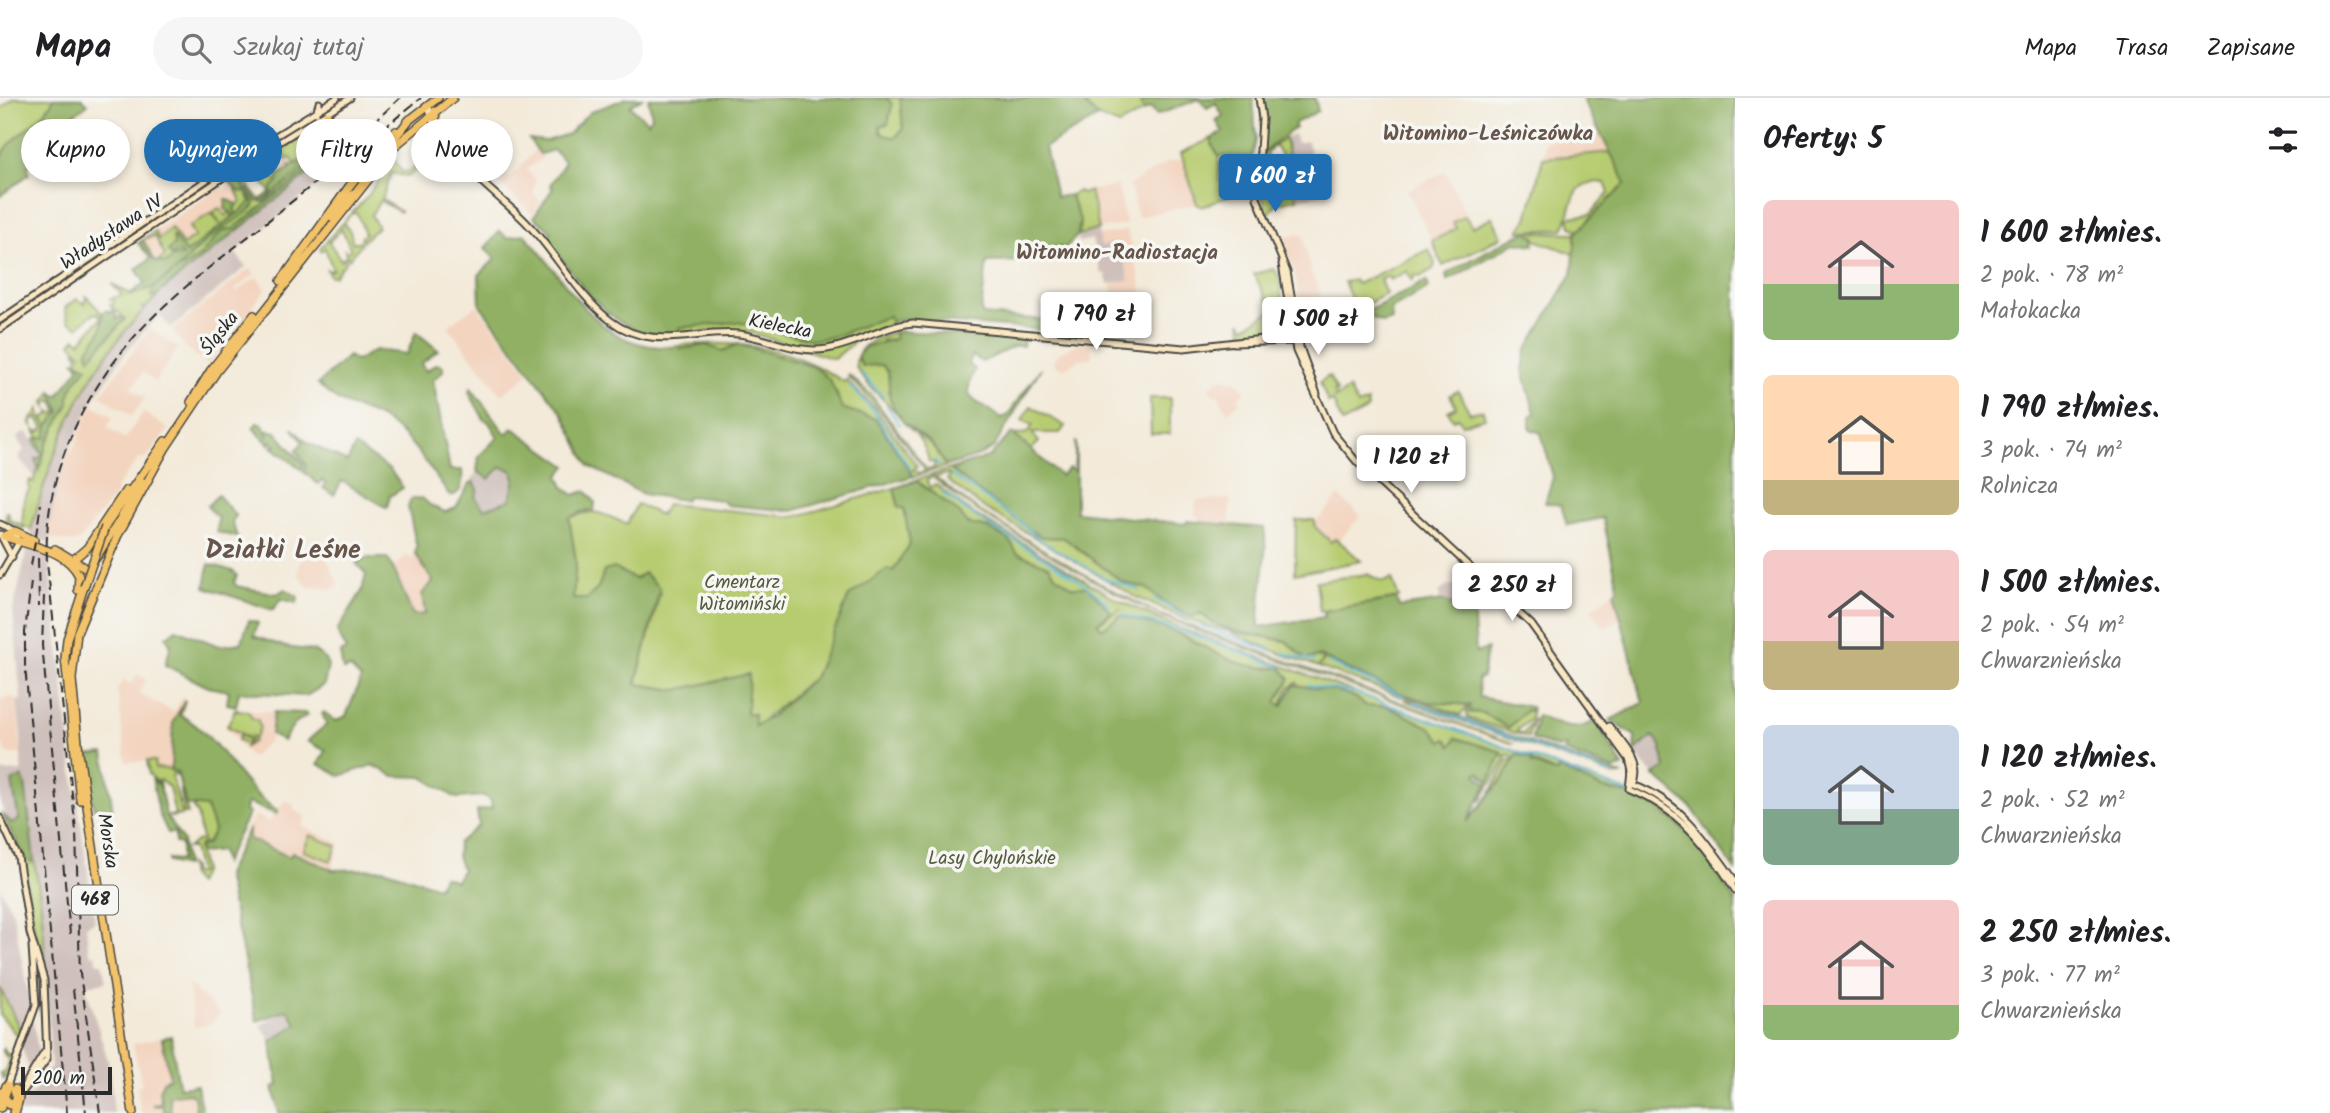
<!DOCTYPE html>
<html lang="pl">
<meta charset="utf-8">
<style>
:root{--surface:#fff;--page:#f6f6f6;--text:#202124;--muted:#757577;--line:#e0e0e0;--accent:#1f6fb2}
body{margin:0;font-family:Kalam,sans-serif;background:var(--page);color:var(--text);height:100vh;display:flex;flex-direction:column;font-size:26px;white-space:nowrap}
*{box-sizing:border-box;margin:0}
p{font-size:23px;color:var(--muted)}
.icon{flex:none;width:38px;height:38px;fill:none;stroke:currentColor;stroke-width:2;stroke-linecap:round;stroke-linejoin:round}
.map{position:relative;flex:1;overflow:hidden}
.sheet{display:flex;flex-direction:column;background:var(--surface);width:595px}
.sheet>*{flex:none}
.top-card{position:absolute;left:21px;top:21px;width:665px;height:63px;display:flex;gap:14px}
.scale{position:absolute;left:21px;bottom:18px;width:91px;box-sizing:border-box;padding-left:7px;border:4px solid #2b2b2b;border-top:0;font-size:19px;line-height:24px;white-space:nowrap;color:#2b2b2b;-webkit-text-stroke:5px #f6f6f2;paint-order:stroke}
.price{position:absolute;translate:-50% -60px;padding:0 16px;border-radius:7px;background:#fff;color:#222;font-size:23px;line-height:46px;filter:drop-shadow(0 2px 4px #0008)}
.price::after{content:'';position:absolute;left:50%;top:42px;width:21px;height:16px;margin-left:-10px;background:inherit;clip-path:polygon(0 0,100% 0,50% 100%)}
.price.on{background:var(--accent);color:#fff}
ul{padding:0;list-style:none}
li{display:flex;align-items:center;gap:21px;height:175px;padding:0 28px}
li span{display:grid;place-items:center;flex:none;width:196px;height:140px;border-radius:10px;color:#555}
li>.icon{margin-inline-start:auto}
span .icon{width:84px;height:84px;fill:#fffc;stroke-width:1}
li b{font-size:30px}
h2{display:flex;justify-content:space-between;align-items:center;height:84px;padding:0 28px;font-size:30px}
.chip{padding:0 24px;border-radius:32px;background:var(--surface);box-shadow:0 4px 10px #0003;font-size:24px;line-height:63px}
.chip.on{background:var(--accent);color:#fff}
header{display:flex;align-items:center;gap:42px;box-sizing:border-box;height:98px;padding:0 35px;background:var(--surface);border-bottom:2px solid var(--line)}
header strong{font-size:33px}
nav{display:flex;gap:38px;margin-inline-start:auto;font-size:24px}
.search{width:490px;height:63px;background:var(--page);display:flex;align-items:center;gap:18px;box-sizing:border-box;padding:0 24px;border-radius:38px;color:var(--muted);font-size:26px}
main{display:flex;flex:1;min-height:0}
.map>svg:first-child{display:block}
</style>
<header>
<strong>Mapa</strong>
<div class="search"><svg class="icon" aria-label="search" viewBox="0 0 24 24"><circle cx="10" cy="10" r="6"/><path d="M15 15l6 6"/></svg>Szukaj tutaj</div>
<nav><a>Mapa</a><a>Trasa</a><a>Zapisane</a></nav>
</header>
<main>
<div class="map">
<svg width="1735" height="1015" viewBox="0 0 1735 1015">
<rect width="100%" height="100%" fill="#f6f6f2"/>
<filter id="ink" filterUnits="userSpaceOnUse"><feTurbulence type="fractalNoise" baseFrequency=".0143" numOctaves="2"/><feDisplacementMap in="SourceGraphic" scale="14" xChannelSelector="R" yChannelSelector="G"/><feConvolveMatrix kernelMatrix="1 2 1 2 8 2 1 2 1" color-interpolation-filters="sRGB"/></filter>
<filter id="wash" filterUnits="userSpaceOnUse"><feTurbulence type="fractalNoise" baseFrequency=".00686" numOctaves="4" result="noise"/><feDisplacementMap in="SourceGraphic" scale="28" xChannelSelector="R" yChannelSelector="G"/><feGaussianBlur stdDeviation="1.57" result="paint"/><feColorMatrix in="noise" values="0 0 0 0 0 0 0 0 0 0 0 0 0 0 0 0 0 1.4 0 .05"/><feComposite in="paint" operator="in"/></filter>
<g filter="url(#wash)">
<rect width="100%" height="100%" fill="#f3ead9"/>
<path fill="#f3d4bf" d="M 321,32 L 328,47 L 272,89 L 262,78 L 249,86 L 243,75 L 275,55 L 278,59 Z
M 1602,36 L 1610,54 L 1543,64 L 1545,39 L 1545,43 Z
M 443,50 L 461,73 L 441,89 L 423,66 Z
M 536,51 L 543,60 L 526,72 L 536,81 L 533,94 L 540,104 L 533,116 L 488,75 L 498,67 L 509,81 Z
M 1184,61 L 1197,106 L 1138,119 L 1129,87 L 1168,64 Z
M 1446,73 L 1470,125 L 1432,143 L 1407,92 Z
M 238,81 L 255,103 L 161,177 L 140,143 L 219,90 L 224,92 Z
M 1118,87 L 1126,126 L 1099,131 L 1090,93 Z
M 1127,132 L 1143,195 L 1115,204 L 1111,186 L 1129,181 L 1101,148 L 1099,138 Z
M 1303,135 L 1310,172 L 1321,197 L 1312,202 L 1313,206 L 1300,210 L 1295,176 L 1280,139 Z
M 250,170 L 255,176 L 235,191 L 236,194 L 257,179 L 266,191 L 255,205 L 250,206 L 255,208 L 237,230 L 234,229 L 208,267 L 189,252 L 172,233 Z
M 476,207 L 529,276 L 501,297 L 448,228 Z
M 150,231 L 178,250 L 155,284 L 143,274 L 131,290 L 145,300 L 132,318 L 100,297 Z
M 1081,245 L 1092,245 L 1092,260 L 1079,261 L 1064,271 L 1055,267 L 1054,261 L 1062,253 Z
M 1220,280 L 1238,283 L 1245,293 L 1238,300 L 1241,303 L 1228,314 L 1217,296 L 1215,297 L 1208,290 Z
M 92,306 L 113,319 L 107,329 L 125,341 L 143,314 L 168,331 L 148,358 L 138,362 L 117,388 L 116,396 L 80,442 L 73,445 L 52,440 L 48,437 L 49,429 L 66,359 L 73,351 Z
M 1339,398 L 1361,418 L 1338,443 L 1332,444 L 1314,429 L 1314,422 L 1318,422 Z
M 1230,401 L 1230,428 L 1208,427 L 1195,417 L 1196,402 Z
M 407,457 L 411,461 L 416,458 L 433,484 L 422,496 L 425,516 L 413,517 L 396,482 L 394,469 Z
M 326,460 L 339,486 L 333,491 L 308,489 L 298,476 L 300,464 L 304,461 Z
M 1614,494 L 1622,519 L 1605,531 L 1591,511 Z
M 138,576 L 146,582 L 139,596 L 174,614 L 182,600 L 187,603 L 172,645 L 170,671 L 155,670 L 154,663 L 126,664 L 117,591 L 124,582 L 131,586 Z
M 12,598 L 17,603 L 21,656 L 7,656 L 0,641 L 0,602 Z
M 235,612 L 274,614 L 270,642 L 251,660 L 226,629 Z
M 285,702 L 294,707 L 294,712 L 306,719 L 302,728 L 340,745 L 332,771 L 293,754 L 291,759 L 249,741 L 248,729 L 256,717 L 269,724 Z
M 189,886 L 221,916 L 209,927 L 194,929 Z
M 171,938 L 179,989 L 197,987 L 202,1015 L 141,1015 L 137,989 L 142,987 L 133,946 Z"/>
<path fill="#cfc0bb" d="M 1294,36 L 1297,45 L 1308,43 L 1319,97 L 1297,101 L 1285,41 Z
M 344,48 L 351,60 L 235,154 L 246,169 L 171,230 L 159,217 L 125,255 L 94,301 L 64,362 L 49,429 L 51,446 L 30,436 L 60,332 L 100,261 L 166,188 Z
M 1098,132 L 1101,148 L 1120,144 L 1129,182 L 1108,186 L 1105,175 L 1101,176 L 1092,141 L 1079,144 L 1078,138 Z
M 25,333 L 43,354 L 34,378 L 18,359 L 24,352 L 17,340 Z
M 501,369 L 511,372 L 515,380 L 510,402 L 484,411 L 475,399 L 478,390 L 474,384 L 469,386 L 477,373 L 483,378 Z
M 28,448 L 49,457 L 71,660 L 95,823 L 86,828 L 88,848 L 91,857 L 95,856 L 97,865 L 102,865 L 106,884 L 85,887 L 109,966 L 114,1015 L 19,1015 L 24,1003 L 36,991 L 19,941 L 0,918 L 0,790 L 13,814 L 43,978 L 51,970 L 45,849 L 35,818 L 25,761 L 0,705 L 0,674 L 21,673 L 21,637 L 17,603 L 21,602 L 13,512 Z
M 1466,485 L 1476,495 L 1473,499 L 1474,503 L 1459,510 L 1440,503 L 1439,494 L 1447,488 Z
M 1653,638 L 1661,648 L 1665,670 L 1654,678 L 1634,654 Z
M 288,911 L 298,927 L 271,943 L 260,927 Z"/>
<path fill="#b7cc71" stroke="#717c4e" stroke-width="2" d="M 14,0 L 54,0 C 43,26 17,38 0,63 L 0,11 Z
M 886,0 L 900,0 L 902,3 L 903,31 L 895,40 L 882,36 L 880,28 L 888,26 L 892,6 Z
M 1078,0 L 1151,0 L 1141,5 L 1144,13 L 1119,27 L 1098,19 Z
M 330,25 L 346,46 L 340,48 L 166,188 L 146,210 L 142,209 L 144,212 C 83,275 53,349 31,432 L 24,428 L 22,432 L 5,422 L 7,414 L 9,415 L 9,422 L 22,427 L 24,401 L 30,390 L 28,388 L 30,382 L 33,384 L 43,358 L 34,343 L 38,338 L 34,331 L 38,334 L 44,331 L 38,320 L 31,323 L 33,329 L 30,323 L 40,310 L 40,317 L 47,329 L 44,319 L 50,316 L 50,312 L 52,316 L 58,313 L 52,302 L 47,305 L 47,310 L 44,305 L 52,294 L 57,299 L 84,267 L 76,263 L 79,260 L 75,252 L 82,257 L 71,245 L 76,240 L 80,244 L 101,220 L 103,231 L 87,256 L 122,218 L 116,211 L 110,214 L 113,211 L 109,206 L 113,208 L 114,203 L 110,201 L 122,197 L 112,186 L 132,197 L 150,188 L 165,166 L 159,162 L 165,158 L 155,138 L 143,141 L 155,133 L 159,141 L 171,130 L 183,147 L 195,138 L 189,129 L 211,115 L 220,126 L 213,114 L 219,110 L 226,118 L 230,113 L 232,120 L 237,117 L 234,111 L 241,103 L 235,90 L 238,92 L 239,81 L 256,104 L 271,94 L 260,81 L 246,87 L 238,77 L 243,75 L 249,85 L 274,73 L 276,77 L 272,79 L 278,84 L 328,47 L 320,33 L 318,34 L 322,40 L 318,52 L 310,41 L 305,45 L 312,54 L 295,66 L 291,60 L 286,62 L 286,57 L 280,58 L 278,53 Z
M 1212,40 L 1212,47 L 1219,58 L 1219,82 L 1232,91 L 1234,96 L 1202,109 L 1197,106 L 1181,55 Z
M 1285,41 L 1297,101 L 1277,105 L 1266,120 L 1262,96 L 1287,92 L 1281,57 L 1275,48 L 1267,54 L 1267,89 L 1261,89 L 1262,55 Z
M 1612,54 L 1626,85 L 1580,132 L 1571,129 L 1569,119 L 1591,116 L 1609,95 L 1605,85 C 1567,78 1574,115 1563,131 L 1519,133 L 1527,121 L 1543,60 Z
M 393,60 L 402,74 L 409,73 L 420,65 L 422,67 L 408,79 L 391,75 L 382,101 L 401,114 L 380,103 L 371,117 L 378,129 L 363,143 L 361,139 L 365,136 L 357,115 L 351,116 L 368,98 Z
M 1079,93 L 1082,96 L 1090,93 L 1099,131 L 1079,137 L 1080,122 L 1070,97 Z
M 350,117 L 343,125 L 350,133 L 353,145 L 360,143 L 361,146 L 349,161 L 344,151 L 346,154 L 351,152 L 342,131 L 329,144 L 341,162 L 345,158 L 346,164 L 334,178 L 330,178 L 326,170 L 328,173 L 333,172 L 325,150 L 321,153 L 320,150 Z
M 1465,118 L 1472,129 L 1492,119 L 1502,138 L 1489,145 L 1502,139 L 1443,168 L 1432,143 L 1456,131 L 1453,124 Z
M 1527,134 L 1576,135 L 1575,156 L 1535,142 Z
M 1429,151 L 1435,166 L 1433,171 L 1420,179 L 1415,177 L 1412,183 L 1407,173 L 1390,182 L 1388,178 L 1380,182 L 1386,196 L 1356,212 L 1344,184 L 1354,182 L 1357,186 Z
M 1274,171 L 1279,178 L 1284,219 L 1275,208 L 1285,229 L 1269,237 L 1266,233 L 1263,235 L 1242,234 L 1241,223 L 1245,229 L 1275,210 L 1271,202 L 1268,204 L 1254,176 Z
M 86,198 L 102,215 L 107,212 L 102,220 L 97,215 L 91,217 L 78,229 L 68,223 L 65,210 L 77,201 L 85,206 Z
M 889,218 L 891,226 L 865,235 L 834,261 L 749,234 L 715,232 L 680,238 L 679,230 L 737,224 L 814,242 L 835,238 Z
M 894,234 L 895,241 L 882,242 L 867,266 L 882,267 L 888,274 L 890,301 L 910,331 L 931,346 L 947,368 L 913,379 L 876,321 L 841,310 L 837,295 L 813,268 L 738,246 L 723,253 L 706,247 L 681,251 L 681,247 C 743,242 791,249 844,284 L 846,282 L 875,311 L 917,368 L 913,372 L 920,375 L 926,372 C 900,341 879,306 848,279 L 849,277 L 872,298 L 927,372 L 934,370 L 935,365 L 929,364 C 923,327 873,301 856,269 C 854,248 876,239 894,234 Z
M 1329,278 L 1336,291 L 1334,293 L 1337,293 L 1334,301 L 1349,291 L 1358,308 L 1367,304 L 1368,311 L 1342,325 L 1333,303 L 1328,305 L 1320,284 Z
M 1458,293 L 1470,315 L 1483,312 L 1485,320 L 1462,326 L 1458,320 L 1453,322 L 1448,313 L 1456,309 L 1450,297 Z
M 1150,300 L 1170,300 L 1170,336 L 1151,336 Z
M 1031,308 L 1065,328 L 1060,335 L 1032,335 L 1039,344 L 1030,353 L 1013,337 L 1028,335 L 1033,327 L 1022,322 Z
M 972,364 L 952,373 L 1041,439 L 1064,440 L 1124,485 L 1146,490 L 1167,507 L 1192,519 L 1200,515 L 1211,524 L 1237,534 L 1285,543 L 1306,560 L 1324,560 L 1319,568 L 1325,561 L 1397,594 L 1428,603 L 1463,604 L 1467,609 L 1460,617 L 1420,602 L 1402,599 L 1282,556 L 1228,533 L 1187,522 L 1136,499 L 981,408 L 947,382 L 950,378 L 948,376 L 935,379 L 976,411 L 1099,485 L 1158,516 L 1514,646 L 1195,532 C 1137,509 1085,478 1032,446 C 998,425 963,406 933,379 L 927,382 L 930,390 L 935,386 L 969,413 L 1118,502 L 1179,530 L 1641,699 C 1672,714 1692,735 1713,762 L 1697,742 L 1658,709 L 1632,697 L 1601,690 L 1559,670 L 1557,675 L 1517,656 L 1504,681 L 1468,725 L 1490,696 L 1508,662 L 1513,663 L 1511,657 L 1503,657 L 1506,659 L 1504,664 L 1480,704 L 1502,654 L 1457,640 L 1452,649 L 1446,641 L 1442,644 L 1431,630 L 1387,608 L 1366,608 L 1356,600 L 1338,593 L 1295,587 L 1298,584 L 1289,590 L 1281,607 L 1275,605 L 1290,580 L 1281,570 C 1231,571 1219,554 1179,536 C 1161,527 1140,524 1121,517 L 1102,531 L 1097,526 L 1121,510 L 1105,519 L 1111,514 L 1088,489 L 1073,489 L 1056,478 L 1049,468 L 1017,455 L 1010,443 L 988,430 L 968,426 L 958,414 L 916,382 L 904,386 Z
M 894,390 L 899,410 L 904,410 L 910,446 L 893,473 L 838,525 L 815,578 L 759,626 L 754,628 L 747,616 L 748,577 L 676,592 L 636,586 L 660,495 L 635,482 L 604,474 L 598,490 L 587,501 L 573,501 L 576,463 L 569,420 C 598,409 599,415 627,426 L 637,406 L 660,417 L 667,406 L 794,419 Z
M 1296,422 L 1314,422 L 1315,429 L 1331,444 L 1335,441 L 1339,443 L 1361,463 L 1295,476 Z
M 1367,476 L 1383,484 L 1392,481 L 1399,500 L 1320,513 L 1316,483 Z
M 1404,602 L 1415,603 L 1621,677 L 1615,678 Z
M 1470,607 L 1471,615 L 1483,615 L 1508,630 L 1527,612 L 1531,614 L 1532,609 L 1530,622 L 1517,632 L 1523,637 L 1534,620 L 1528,639 L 1468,620 L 1466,613 Z
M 235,612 L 248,613 L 253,621 L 258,622 L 260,630 L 255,640 L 252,638 L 254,643 L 245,649 L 246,646 L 238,642 L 240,637 L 248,641 L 247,646 L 251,641 L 227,628 Z
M 147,663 L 155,663 L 155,670 L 170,671 L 171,667 L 171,672 L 177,673 L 188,716 L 184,716 L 179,680 L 174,675 L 172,678 L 182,717 L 171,719 L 169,718 L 175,717 L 169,689 L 160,682 L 157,684 L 149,676 Z
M 191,707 L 206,708 L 214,732 L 207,746 L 203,744 L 198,749 L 203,772 L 197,786 L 191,779 L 189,767 L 193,769 L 192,775 L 199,775 L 193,750 L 188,750 L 196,743 L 202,742 L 197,716 Z
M 310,737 L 337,748 L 331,763 L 303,753 Z
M 21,753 L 34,762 C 41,797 44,829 45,865 L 35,834 Z
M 0,890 L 22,935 L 8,977 L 3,981 L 0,975 L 5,974 L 9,963 L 2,952 L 4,950 L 5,955 L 11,957 L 18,939 L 0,917 Z"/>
<path fill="#91b063" stroke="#5e6e47" stroke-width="2" d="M 54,0 L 82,0 L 88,6 L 69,20 L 74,27 L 67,33 L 63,29 L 45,45 L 45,53 L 28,68 L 29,76 L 0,98 C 0,88 0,74 0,64 C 6,38 42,27 54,0 Z
M 627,0 L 642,0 L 630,8 L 648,24 L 652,18 L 648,0 L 886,0 L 892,6 L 888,26 L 880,28 L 881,35 L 895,40 L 903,31 L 900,0 L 1078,0 L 1098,19 L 1045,49 L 1056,99 L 1070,97 L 1080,122 L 1078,137 L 1065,150 L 1025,148 L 1025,163 L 987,164 L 981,213 L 983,217 L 1070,224 L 1070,234 L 906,221 L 891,224 L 889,218 L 835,238 L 814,242 L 737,224 L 679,230 L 680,237 C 613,245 582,186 546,141 L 551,134 L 534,119 L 553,90 L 550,87 L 565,64 L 554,52 L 540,56 L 529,41 L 546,43 L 568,36 L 590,14 Z
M 1151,0 L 1253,0 L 1256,42 L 1252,60 L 1219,58 L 1212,47 L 1212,40 L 1223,34 L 1216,22 L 1223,18 L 1216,5 L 1207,10 L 1199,1 L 1157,17 L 1151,10 L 1144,13 L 1141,5 Z
M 1261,0 L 1315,0 L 1318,13 L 1295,25 L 1295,30 L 1262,55 Z
M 1582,0 L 1735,0 L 1735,772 L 1692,710 L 1654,677 L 1665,670 L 1661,648 L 1653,638 L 1634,654 L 1635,638 L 1610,622 L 1643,605 L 1614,494 L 1618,490 L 1603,420 L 1567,427 L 1561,407 L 1545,405 L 1553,379 L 1541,335 L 1530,331 L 1530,318 L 1535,315 L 1523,273 L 1526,253 L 1572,176 L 1576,135 L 1626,85 Z
M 321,32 L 328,46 L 336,50 L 344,42 L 346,46 L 154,199 L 151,198 C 152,183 185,169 197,160 C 209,151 219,128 233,131 L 333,52 L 327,51 L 264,104 L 257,103 L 248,90 L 249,88 L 261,103 L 272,95 L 272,89 L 278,84 L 278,77 L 291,70 L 289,67 C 303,69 319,56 322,40 L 317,35 Z
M 237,78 L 255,107 C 244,119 232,124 219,133 C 192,151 167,193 130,196 L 145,185 L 136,171 L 151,160 L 138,145 L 143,142 L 155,163 L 166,165 L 175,158 L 182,158 L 179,154 L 171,157 L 168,153 L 174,147 L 173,138 L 186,155 L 235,117 L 225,111 L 226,101 L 237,106 L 234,111 L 237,116 L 251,104 L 245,93 L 240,94 L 228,83 Z
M 500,133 L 507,140 L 524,136 C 572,186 599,259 681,248 L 681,251 L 706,247 L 723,253 L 738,246 L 815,269 L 830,282 L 842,310 L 876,321 L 913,378 L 792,413 L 727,407 L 721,402 L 688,398 L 684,402 L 643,396 L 589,368 L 563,316 L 480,207 L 479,177 L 495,161 L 485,150 Z
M 1527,134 L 1535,139 L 1534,147 L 1516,144 L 1447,183 L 1446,176 C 1461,168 1517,135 1527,134 Z
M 1426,183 L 1429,188 L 1427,191 L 1391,211 L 1392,222 L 1383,225 L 1368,218 L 1366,214 Z
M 107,212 L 111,215 L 115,212 L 117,221 L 121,218 L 125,221 L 90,260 L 88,252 C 97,238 105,232 102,216 Z
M 899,233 L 1024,241 L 1023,248 L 1015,248 L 982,264 L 973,258 L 968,266 L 975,271 C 957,308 982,301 1000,320 L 1007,318 L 1041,270 L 994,349 L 978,358 L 946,368 L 931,345 L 904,325 L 894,310 L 890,301 L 888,274 L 882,267 L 862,268 L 857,259 L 865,249 L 895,241 L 894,235 Z
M 416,234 L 438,252 L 421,266 L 426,273 L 436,266 L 443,268 L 443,273 L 433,282 L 450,372 L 462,372 C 463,383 463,396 450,398 C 429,371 412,337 380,320 C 354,307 340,309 318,286 L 348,258 L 356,263 L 375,252 L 407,256 Z
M 75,264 L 87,269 C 79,278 67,293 69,306 L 47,345 L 39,372 L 35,361 L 43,358 L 37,340 L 46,339 L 48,328 L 60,313 L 52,294 L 58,298 L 79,270 Z
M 471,290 L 506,336 L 513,330 L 567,368 L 559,378 L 564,389 L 574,397 L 586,393 L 595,404 L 594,413 L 584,413 L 569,420 L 576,463 L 573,501 L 587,501 L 598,490 L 604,473 L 614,470 L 635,481 L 644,475 L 660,490 L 636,586 L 676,592 L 749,576 L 747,615 L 754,616 L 755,628 L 772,618 L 815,578 L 849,498 L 887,471 L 893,473 L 910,446 L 904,410 L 899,410 L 894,390 L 916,383 L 958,414 L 968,426 L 988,430 L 1010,443 L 1017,455 L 1049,468 L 1056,478 L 1073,489 L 1088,489 L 1111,514 L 1097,525 L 1102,531 L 1121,517 C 1140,524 1161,527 1179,536 C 1218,554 1233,571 1281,570 L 1290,581 L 1276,604 L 1282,608 L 1294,587 L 1338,593 L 1356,600 L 1366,608 L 1387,608 L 1431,630 L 1442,643 L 1446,641 L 1452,648 L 1456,640 L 1502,654 L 1489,684 L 1479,674 L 1476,676 L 1487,686 L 1467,724 L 1503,681 L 1517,656 L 1532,661 L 1531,665 L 1556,675 L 1558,670 L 1601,690 L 1631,697 L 1658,709 L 1694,741 L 1735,803 L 1735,1015 L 279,1015 L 273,989 L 278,987 L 271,943 L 297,926 L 288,912 L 257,923 L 226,777 L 249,730 L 249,741 L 290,759 L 292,754 L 333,772 L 384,771 L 438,789 L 443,778 L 456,783 L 462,772 L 457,758 L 458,745 L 479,727 L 477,713 L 492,710 L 491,703 L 484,698 L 456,700 L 422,679 L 394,678 L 373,667 L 340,678 L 318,666 L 326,653 L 307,643 L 327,626 L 322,616 L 324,614 L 336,623 L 346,618 L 361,581 L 351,570 L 343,572 L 340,555 L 346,552 L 337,533 L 362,493 L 366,476 L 356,465 L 366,460 L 387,460 C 397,473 404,500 413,517 L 425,516 L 422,496 L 433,484 L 415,455 L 417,450 L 408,409 L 411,401 L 422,400 L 431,408 L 445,414 L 456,410 L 469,386 L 474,384 L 478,391 L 475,399 L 484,411 L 510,402 L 515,380 L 511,372 L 501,369 L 489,381 L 477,373 L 479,358 L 498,339 L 488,323 L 484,322 L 469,294 Z
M 257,325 L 263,327 L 267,337 L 268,332 L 276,334 L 303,366 L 302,372 L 272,349 L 276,348 L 270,343 L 270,347 L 253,330 Z
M 292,330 L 307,344 L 347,364 L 355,348 L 390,372 L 403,390 L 390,398 L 387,410 L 342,383 L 334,397 L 323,390 L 326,386 L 322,382 L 318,386 L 304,374 L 306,367 L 296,352 L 303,344 Z
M 1012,335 L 1061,378 L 1069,370 L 1074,373 L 1076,343 L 1076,414 L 1186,426 L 1187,423 L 1264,430 C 1269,462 1258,496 1259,529 L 1324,519 L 1324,513 L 1395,501 L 1400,509 L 1443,503 L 1459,510 L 1473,504 L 1476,555 L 1487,551 L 1482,580 L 1478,580 L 1479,599 L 1531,609 L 1531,614 L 1527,612 L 1508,630 L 1483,615 L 1469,614 L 1470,607 L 1428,604 L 1397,594 L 1320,558 L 1306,561 L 1286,543 L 1237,534 L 1211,524 L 1201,515 L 1192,519 L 1167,507 L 1146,490 L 1124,485 L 1064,440 L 1042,439 L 1028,431 L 951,372 L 990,358 Z
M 218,397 L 236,418 L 232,423 L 237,439 L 217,434 L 218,420 L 207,408 Z
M 209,466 L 233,473 L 237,478 L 234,484 L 236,488 L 277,496 L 285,491 L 298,499 L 297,505 L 281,501 L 273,512 L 205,489 Z
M 249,522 L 258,525 L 254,538 L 286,549 L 314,553 L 324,560 L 328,568 L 324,587 L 306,598 L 239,594 L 236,608 L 227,606 L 229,593 L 208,589 L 165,567 L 171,547 L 166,539 L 176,531 L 219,548 L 241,545 Z
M 185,602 L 180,617 C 222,639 238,689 278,713 L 276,716 L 249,705 L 246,707 L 245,713 L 249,715 L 224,765 L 221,753 L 200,755 L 198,749 L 207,746 L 214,732 L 206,709 L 186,707 L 177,673 L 171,673 L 173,624 Z
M 274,614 L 305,615 L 307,617 L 294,626 L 283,643 L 271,636 Z
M 1537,618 C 1559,627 1575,636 1596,622 L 1623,669 L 1614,672 L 1564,653 L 1566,648 L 1558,650 L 1532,641 Z
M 104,655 L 113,713 L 102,714 L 101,710 L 94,711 L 85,657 Z
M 21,679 L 25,685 L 34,762 L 31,765 L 21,753 L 1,715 L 12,725 L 19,722 L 12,684 Z
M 152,680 L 157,686 L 159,684 L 166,718 L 183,743 L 186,768 L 168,764 L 168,761 L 181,762 L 181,746 L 175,745 L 175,735 L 168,735 L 159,716 Z
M 171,938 L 179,989 L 197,987 L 202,1015 L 196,1015 L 194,998 L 189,995 L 169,998 L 171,1015 L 164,1015 L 163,1008 L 152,1007 L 162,1004 L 159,994 L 163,983 L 170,980 L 162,941 Z"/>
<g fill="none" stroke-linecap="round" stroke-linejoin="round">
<path stroke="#5cb7da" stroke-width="2" d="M 861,275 L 884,299
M 850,288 L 875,315 L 910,371
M 887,308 L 900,327
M 934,362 L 940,367
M 951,377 L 1015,420 L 1040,442 L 1107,481 L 1139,492
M 942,394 C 994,438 1061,461 1110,508
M 1154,500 L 1187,520
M 1122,516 L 1184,534 L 1280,569
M 1200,527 L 1271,553
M 1283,555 L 1314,563
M 1329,565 L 1403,598
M 1308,587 L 1356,595 L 1629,695
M 1414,604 L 1612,676"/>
</g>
</g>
<g filter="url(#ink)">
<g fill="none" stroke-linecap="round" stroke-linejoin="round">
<g stroke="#494845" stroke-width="9">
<path id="secondary" d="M 1259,0 L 1262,21 L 1257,100 L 1287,174 L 1300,249 L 1317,296
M 429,7 C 429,41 488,90 513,112 C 551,144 573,194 611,223 C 652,254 694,232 739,236 C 770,240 795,256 827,251 C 857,246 883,228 913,225 L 1184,250 L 1298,237
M 316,15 L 319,5
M 1282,166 L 1296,253 L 1333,335 L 1357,364 L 1531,526 L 1628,661 L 1631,673 L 1629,691 C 1679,711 1708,748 1735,792
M 0,222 L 224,70 L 337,0
M 0,231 L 231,74 L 350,0
M 1234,245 L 1294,243
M 0,426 L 15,433 L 18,446 L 0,477
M 0,436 L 12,459
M 1609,628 C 1621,644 1644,665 1633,686 C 1682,705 1706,742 1735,783
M 0,720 L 18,759 L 30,835 L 44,882 L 47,961 L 18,1000
M 7,988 L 36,907 L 32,848
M 24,988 L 44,955"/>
</g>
<g stroke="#494845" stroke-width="10">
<path id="primary" d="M 435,13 L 436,24
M 327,17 L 370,67
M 408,23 L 438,0
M 384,53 L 410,21
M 375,55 L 396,33
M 333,120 L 373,68
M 281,183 L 348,90
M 191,304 L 211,272 L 254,217
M 105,429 L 165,343
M 4,438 C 29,449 66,450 79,478 L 78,492
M 4,438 L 15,433 L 34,442
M 55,451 L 86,470
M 96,460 L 143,384
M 74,461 L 87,450 L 126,392
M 80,702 L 65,560 L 67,541 L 84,489
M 133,1015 L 79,655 L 72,581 L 77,535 L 118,437 L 165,351 L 217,273 L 395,48 L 453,0"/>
</g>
<g stroke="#494845" stroke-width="12">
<path id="highway" d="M 0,995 L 9,1006 L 17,1004
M 0,1009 L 7,988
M 14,1015 L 18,1001 L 15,992"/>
</g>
<use href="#secondary" stroke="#fae7c3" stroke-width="5"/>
<use href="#primary" stroke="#f2c36a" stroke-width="7"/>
<use href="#highway" stroke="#f2c36a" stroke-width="9"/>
<path stroke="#2b2b2b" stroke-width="2" stroke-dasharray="10 5" stroke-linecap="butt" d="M 361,36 L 400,0
M 38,460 L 39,509
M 31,468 L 41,406
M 31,484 L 25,534 L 25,568 L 67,1015
M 44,498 L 42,547 L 70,836
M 73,891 L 86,1015
M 100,1015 L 80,876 L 76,733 L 47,464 C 42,372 90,281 154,218 C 188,184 227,156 264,126 C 316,84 369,42 421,0"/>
<g stroke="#494845" stroke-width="10" stroke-linecap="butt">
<path id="primary-bridge" d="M 348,90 L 375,55
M 84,489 L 105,429"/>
</g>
<use href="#primary-bridge" stroke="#f2c36a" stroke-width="7"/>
</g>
</g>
<g text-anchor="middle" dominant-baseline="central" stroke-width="7" stroke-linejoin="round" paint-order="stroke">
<rect fill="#f6f6f2" stroke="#686867" stroke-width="2" x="72" y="787.5" width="46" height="29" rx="5"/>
<g font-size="18" font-weight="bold" fill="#2b2b2b">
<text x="95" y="802">468</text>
</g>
<g font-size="19" fill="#2b2b2b" stroke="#f6f6f2">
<text transform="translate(112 135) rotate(-34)">Władysława IV</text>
<text transform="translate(780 229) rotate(11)">Kielecka</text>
<text transform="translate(220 236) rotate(-52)">Śląska</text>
<text transform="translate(107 743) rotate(81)">Morska</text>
</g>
<g font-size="19" fill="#555b40" stroke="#f6f6f2">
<text x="742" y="485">Cmentarz<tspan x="742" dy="22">Witomiński</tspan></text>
<text x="992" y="761">Lasy Chylońskie</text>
</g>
<g font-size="21" font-weight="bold" fill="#68564c" stroke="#f6f6f2">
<text x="1488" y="36">Witomino-Leśniczówka</text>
<text x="1117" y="155">Witomino-Radiostacja</text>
</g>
<g font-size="26" font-weight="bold" fill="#68564c" stroke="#f6f6f2">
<text x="283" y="453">Działki Leśne</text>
</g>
</g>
</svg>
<div class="scale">200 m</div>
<b class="price on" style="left:1275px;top:116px">1 600 zł</b>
<b class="price" style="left:1096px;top:254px">1 790 zł</b>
<b class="price" style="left:1318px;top:259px">1 500 zł</b>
<b class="price" style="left:1411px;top:397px">1 120 zł</b>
<b class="price" style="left:1512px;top:525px">2 250 zł</b>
<div class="top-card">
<a class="chip">Kupno</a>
<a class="chip on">Wynajem</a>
<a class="chip">Filtry</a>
<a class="chip">Nowe</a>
</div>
</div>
<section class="sheet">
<h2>Oferty: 5<svg class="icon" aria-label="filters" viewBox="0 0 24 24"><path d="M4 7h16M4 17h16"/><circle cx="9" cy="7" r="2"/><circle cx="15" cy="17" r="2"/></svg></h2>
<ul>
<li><span style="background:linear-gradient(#f6c9c9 60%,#8fb573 0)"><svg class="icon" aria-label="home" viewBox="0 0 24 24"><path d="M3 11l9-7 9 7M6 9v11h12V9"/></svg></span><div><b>1 600 zł/mies.</b><p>2 pok. · 78 m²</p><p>Małokacka</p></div></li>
<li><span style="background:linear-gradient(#ffd9b3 75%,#c2b280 0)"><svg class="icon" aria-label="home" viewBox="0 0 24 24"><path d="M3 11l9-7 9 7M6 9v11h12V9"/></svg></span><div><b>1 790 zł/mies.</b><p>3 pok. · 74 m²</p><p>Rolnicza</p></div></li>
<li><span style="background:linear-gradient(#f6c9c9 65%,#c2b280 0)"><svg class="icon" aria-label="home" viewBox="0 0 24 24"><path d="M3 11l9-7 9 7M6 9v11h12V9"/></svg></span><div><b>1 500 zł/mies.</b><p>2 pok. · 54 m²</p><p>Chwarznieńska</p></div></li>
<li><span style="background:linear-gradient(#c9d6e8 60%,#7fa58c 0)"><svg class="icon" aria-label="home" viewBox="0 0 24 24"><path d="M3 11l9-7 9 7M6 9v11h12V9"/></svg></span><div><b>1 120 zł/mies.</b><p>2 pok. · 52 m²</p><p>Chwarznieńska</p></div></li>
<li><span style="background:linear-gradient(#f6c9c9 75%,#8fb573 0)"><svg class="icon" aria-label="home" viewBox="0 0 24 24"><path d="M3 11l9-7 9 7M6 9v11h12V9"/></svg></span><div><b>2 250 zł/mies.</b><p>3 pok. · 77 m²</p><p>Chwarznieńska</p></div></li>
</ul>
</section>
</main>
